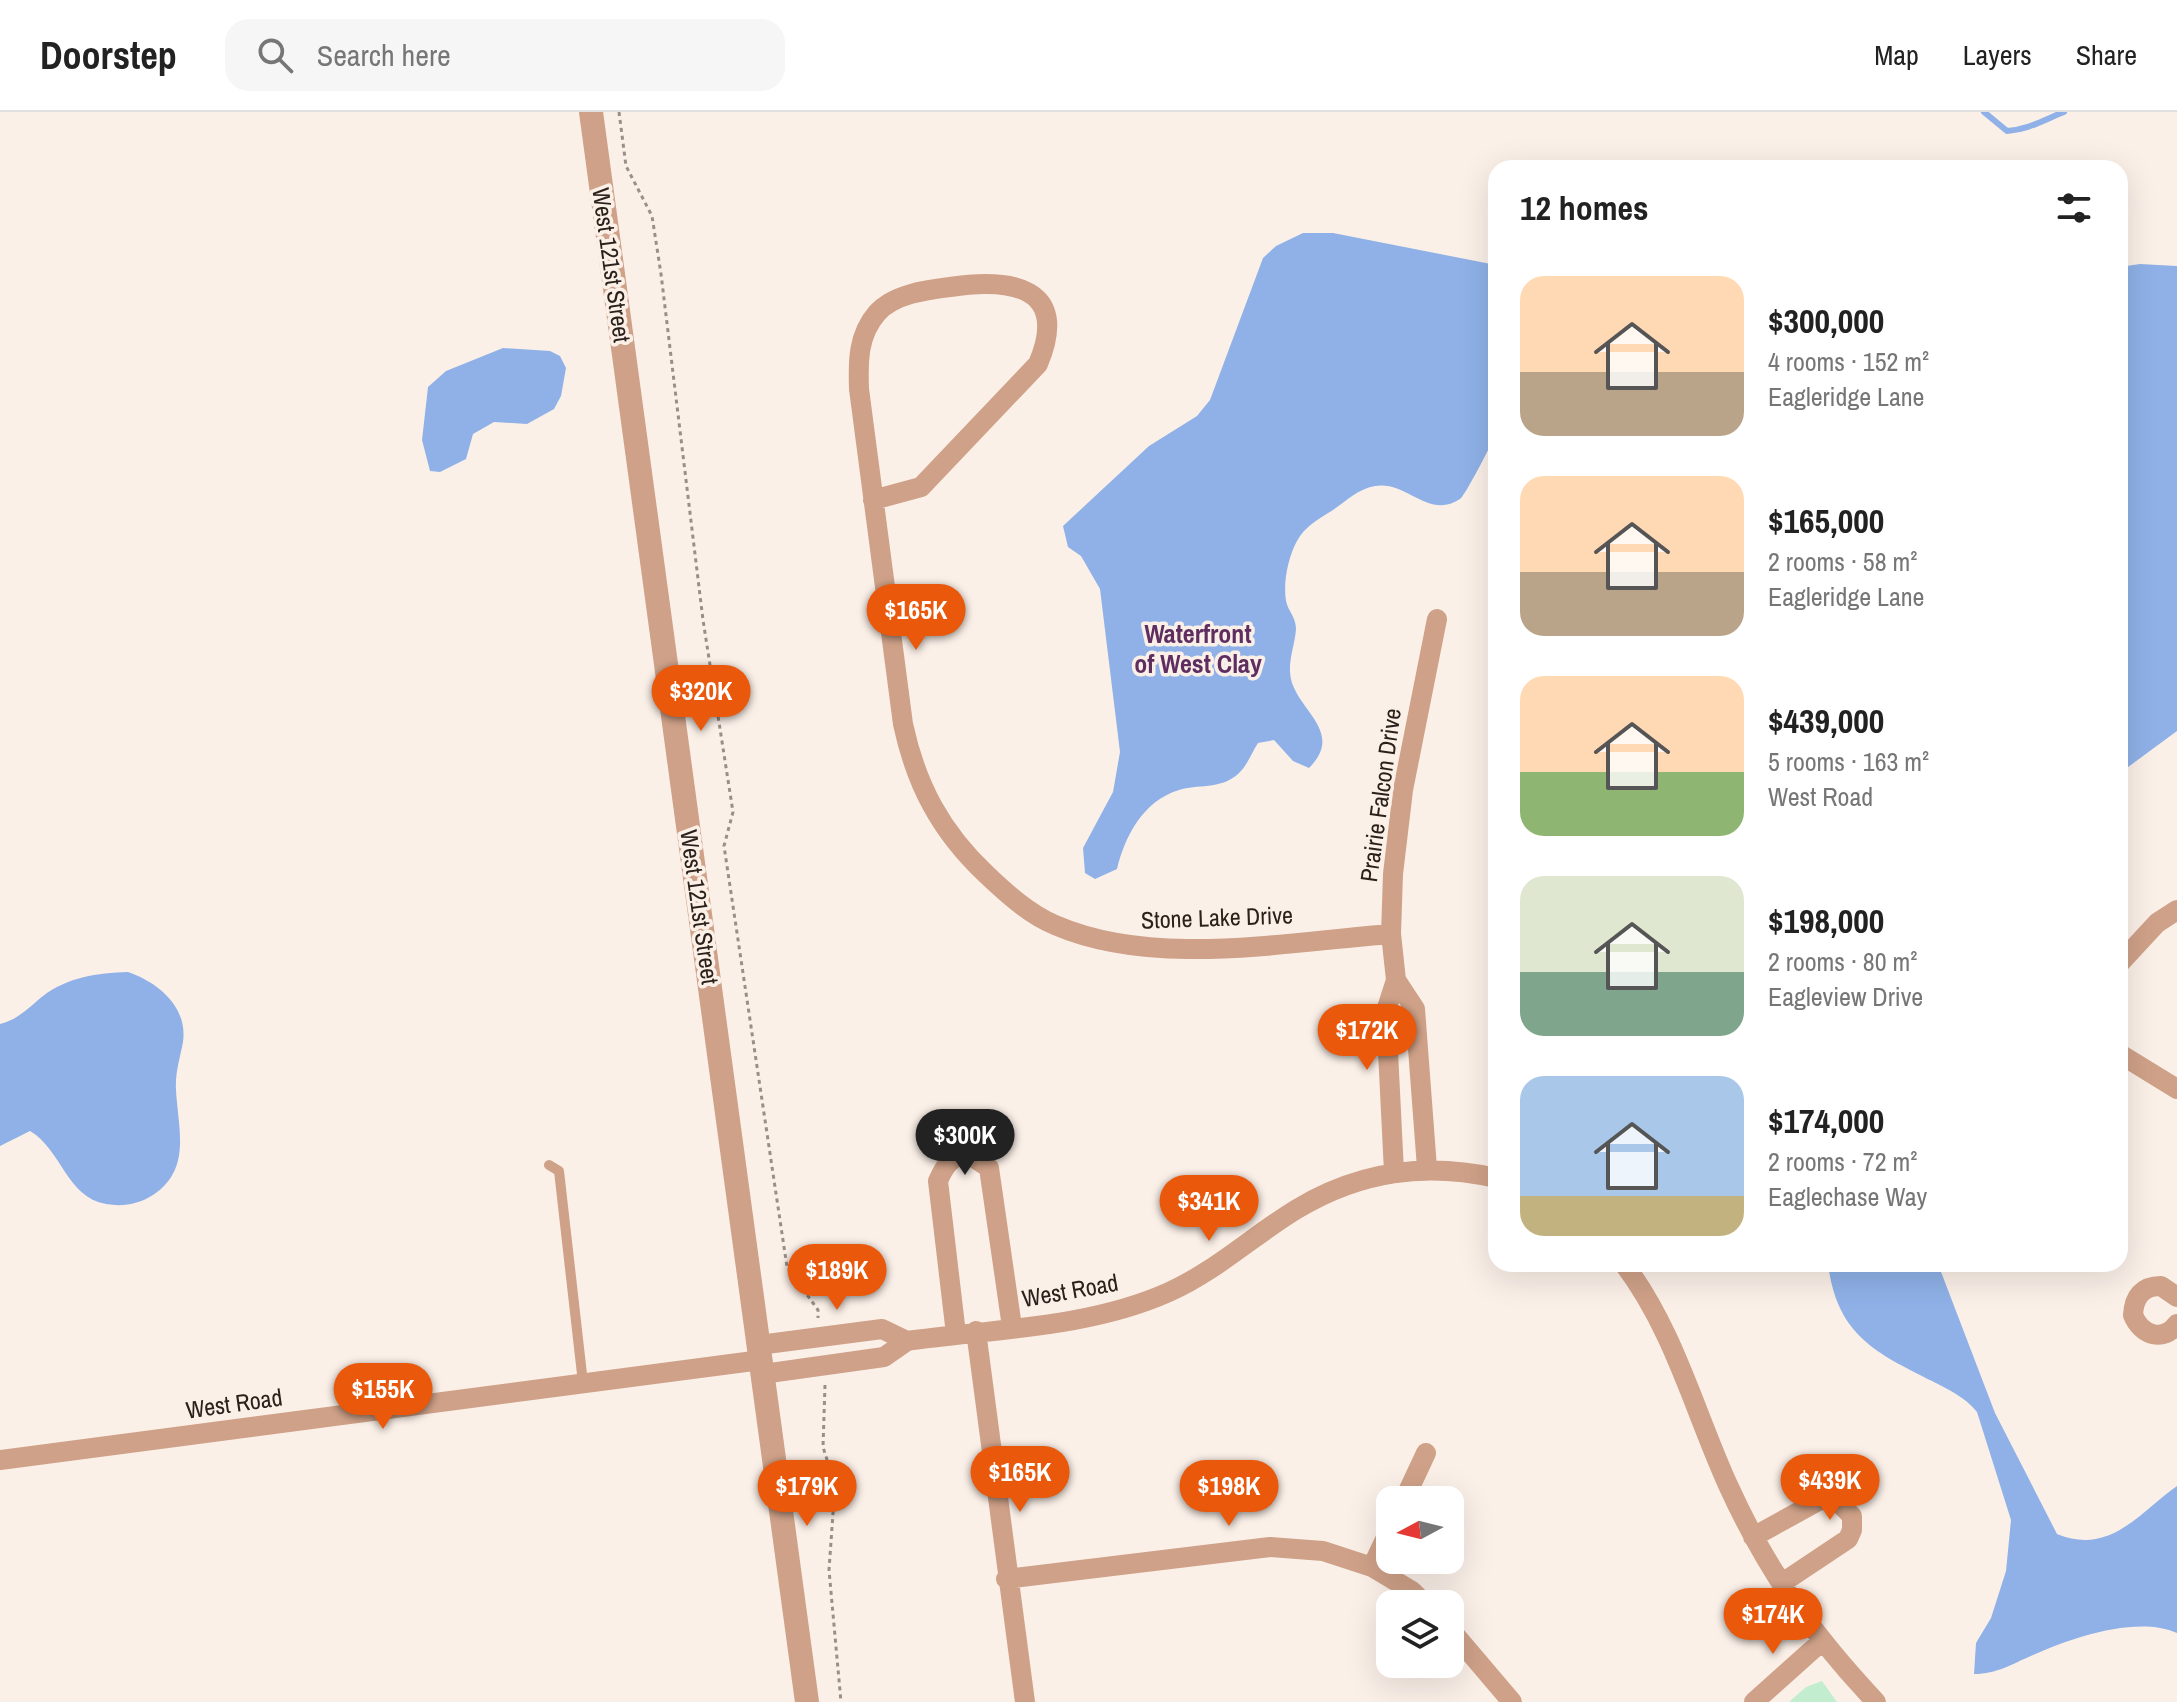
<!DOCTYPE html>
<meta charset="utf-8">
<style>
:root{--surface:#fff;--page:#f6f6f6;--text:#222;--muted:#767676;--line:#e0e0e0;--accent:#ea580c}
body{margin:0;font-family:"Archivo Narrow",sans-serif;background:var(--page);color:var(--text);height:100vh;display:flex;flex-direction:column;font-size:30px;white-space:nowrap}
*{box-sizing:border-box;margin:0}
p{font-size:26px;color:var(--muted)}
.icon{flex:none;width:44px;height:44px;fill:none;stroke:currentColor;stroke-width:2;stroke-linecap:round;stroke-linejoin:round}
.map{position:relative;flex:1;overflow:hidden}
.details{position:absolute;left:1488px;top:48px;width:640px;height:1112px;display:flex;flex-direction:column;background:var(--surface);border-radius:24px;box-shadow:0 8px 32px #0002}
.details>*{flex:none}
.needle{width:52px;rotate:263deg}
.controls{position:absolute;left:1376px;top:1374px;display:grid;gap:16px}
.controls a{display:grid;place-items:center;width:88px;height:88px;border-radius:16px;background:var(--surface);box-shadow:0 8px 32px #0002;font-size:40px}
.price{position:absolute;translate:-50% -68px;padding:0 18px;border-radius:28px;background:var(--accent);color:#fff;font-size:26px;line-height:52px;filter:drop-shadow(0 2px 4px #0008)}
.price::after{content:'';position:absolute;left:50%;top:48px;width:24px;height:18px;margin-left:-12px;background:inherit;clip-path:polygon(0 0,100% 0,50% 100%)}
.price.on{background:#222;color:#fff}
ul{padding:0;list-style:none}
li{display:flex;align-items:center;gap:24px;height:200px;padding:0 32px}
li span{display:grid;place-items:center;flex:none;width:224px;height:160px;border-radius:24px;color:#555}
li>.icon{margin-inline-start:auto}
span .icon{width:96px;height:96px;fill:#fffc;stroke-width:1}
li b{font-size:34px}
h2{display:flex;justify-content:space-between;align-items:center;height:96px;padding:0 32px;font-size:34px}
header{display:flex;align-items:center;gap:48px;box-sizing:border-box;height:112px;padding:0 40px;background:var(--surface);border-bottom:2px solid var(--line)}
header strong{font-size:38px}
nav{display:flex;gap:44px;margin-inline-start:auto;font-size:28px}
.search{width:560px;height:72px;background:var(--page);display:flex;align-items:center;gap:20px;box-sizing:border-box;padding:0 28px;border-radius:24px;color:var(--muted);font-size:30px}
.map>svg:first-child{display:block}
</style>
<header>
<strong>Doorstep</strong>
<div class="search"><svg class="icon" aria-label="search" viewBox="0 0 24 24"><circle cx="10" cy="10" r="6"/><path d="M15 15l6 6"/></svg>Search here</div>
<nav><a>Map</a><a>Layers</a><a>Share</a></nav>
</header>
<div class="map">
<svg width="2177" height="1590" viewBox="0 0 2177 1590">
<rect width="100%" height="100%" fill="#fbf0e8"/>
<path fill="#c2eecf" d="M 1822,1569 L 1837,1590 L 1789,1590 L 1806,1575 Z"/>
<path fill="#8fb1e7" d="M 1303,121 L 1333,121 L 1496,153 C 1496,179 1502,310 1495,324 C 1491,333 1465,384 1460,387 C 1429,408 1406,368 1375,374 C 1358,377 1346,389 1333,398 C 1319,407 1305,414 1297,429 C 1288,445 1283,471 1286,489 C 1288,499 1296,505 1296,517 C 1295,534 1286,552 1292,571 C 1303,602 1343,622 1309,656 L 1293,649 L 1274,628 L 1258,631 C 1251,642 1247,654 1238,662 C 1220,678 1197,672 1179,678 C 1143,689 1125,724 1117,757 L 1095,767 L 1085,761 L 1083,736 L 1113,680 L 1120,640 L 1100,477 L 1081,444 L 1068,435 L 1063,414 L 1149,334 L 1197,304 L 1210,288 L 1263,146 L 1276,134 Z
M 2140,152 L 2177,154 L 2177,619 L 2120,661 L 2120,155 Z
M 503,236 L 550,239 L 560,244 L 566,256 L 561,284 L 554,297 L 527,312 L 494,310 L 473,322 L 466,347 L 440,360 L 430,359 L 422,328 L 428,275 L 446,259 Z
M 128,860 C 157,870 188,894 183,930 C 180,946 175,961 176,978 C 178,1017 192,1057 153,1083 C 139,1092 123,1095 106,1092 C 66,1085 62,1038 30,1019 L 0,1034 L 0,912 C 19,907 28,896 43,884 C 68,865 97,861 128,860 Z
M 1828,1152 L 1938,1152 L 1995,1301 L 2057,1422 C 2110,1444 2140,1400 2177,1374 L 2177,1521 C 2137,1503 2071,1526 2033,1543 C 2012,1552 1997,1562 1974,1562 L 1976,1531 L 1991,1506 L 2006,1459 L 2011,1408 L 1977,1300 C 1965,1285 1949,1278 1932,1269 C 1874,1240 1837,1222 1828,1152 Z"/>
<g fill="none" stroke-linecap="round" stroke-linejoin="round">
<path stroke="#8fb1e7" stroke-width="6" d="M 1984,0 L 2007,19 C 2030,17 2043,8 2064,0"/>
<path stroke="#998f87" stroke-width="3" stroke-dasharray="4 4" stroke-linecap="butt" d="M 619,0 L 626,54 L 652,104 L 661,162 L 703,508 L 733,700 L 724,734 L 787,1155 L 818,1198 L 818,1206
M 825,1273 L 823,1335 L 835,1373 L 829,1458 L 841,1590"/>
<path stroke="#cfa188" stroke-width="10" d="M 549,1053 L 559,1059 L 583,1271"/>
<path stroke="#cfa188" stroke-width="20" d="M 873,388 L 921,375 L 1038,252 C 1071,174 1010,166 950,175 C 926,178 894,182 877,201 C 858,223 858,249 859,277 L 903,612 C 916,673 941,720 987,763 C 1006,781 1029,802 1055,813 C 1154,856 1285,830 1391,822
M 2120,851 L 2157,811 L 2177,798
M 1396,868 L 1415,897 L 1427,1056
M 2120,942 L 2177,977
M 1394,1060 L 1386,899 L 1396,868 L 1391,822 L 1393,762 L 1403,678 L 1437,507
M 1624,1152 C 1674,1218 1694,1298 1728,1373 C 1767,1459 1812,1522 1876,1590
M 2177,1185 L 2161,1174 C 2142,1174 2134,1185 2133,1203 C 2141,1223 2163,1231 2177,1212
M 976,1219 L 1025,1590
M 956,1222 L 938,1069 C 945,1053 950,1046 967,1041 L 989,1056 L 1012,1215
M 759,1233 L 882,1217 L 907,1229
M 762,1262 L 884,1245 L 907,1229 C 993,1217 1089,1216 1169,1180 C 1216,1159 1254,1123 1297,1097 C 1360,1059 1425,1050 1496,1066
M 0,1348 L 761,1248
M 1404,1388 L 1426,1341
M 1753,1425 L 1820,1388 L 1837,1389 L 1852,1404 L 1852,1418 L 1848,1427 L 1782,1471
M 1372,1455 L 1390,1417
M 1006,1467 L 1270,1435 L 1323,1439 L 1372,1455 L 1412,1479 L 1425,1492
M 1450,1517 L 1512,1590
M 1754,1590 L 1821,1530"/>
<path stroke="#cfa188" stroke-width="24" d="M 591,0 L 807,1590"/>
</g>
<g text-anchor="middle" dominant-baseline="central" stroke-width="7" stroke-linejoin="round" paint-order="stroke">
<g font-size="24" fill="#2b211a" stroke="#fbf0e8">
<text transform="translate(612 153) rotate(82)">West 121st Street</text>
<text transform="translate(1380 683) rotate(-82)">Prairie Falcon Drive</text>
<text transform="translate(700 795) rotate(82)">West 121st Street</text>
<text transform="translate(1217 805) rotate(-2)">Stone Lake Drive</text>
<text transform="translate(1070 1178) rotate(-10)">West Road</text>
<text transform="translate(234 1291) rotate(-8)">West Road</text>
</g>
<g font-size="26" font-weight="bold" fill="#5f2e60" stroke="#fbf0e8">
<text x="1198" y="521">Waterfront<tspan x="1198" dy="30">of West Clay</tspan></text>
</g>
</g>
</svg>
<div class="controls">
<a><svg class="needle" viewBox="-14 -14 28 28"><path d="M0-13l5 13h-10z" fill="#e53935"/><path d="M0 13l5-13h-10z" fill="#767676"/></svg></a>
<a><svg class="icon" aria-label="layers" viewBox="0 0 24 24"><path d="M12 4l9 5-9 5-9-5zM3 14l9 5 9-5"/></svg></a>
</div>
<b class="price" style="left:916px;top:540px">$165K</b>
<b class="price" style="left:701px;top:621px">$320K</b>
<b class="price" style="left:1367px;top:960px">$172K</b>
<b class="price on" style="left:965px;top:1065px">$300K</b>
<b class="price" style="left:1209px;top:1131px">$341K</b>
<b class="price" style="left:837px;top:1200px">$189K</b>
<b class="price" style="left:383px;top:1319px">$155K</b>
<b class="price" style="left:1020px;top:1402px">$165K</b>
<b class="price" style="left:1830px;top:1410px">$439K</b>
<b class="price" style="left:807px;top:1416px">$179K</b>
<b class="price" style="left:1229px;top:1416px">$198K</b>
<b class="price" style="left:1773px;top:1544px">$174K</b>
<section class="details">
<h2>12 homes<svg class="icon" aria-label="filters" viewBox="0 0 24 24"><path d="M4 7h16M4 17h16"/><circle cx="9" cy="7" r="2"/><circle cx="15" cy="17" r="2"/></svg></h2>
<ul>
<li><span style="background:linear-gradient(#ffd9b3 60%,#b9a48a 0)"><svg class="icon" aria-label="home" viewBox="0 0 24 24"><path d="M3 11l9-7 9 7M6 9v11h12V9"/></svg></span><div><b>$300,000</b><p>4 rooms · 152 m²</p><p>Eagleridge Lane</p></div></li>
<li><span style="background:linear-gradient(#ffd9b3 60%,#b9a48a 0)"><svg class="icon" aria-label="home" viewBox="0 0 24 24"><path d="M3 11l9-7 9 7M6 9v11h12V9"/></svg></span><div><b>$165,000</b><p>2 rooms · 58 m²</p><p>Eagleridge Lane</p></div></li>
<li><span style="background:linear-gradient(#ffd9b3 60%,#8fb573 0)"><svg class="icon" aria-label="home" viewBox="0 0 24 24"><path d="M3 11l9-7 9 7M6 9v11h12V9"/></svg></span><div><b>$439,000</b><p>5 rooms · 163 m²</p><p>West Road</p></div></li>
<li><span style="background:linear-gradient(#dfe7d0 60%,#7fa58c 0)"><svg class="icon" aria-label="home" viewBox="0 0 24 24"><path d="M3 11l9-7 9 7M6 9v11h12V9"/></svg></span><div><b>$198,000</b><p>2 rooms · 80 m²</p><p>Eagleview Drive</p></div></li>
<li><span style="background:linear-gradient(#a9c7e8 75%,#c2b280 0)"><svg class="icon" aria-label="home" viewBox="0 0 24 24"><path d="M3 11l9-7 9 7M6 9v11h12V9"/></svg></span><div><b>$174,000</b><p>2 rooms · 72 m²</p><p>Eaglechase Way</p></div></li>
</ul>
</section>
</div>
